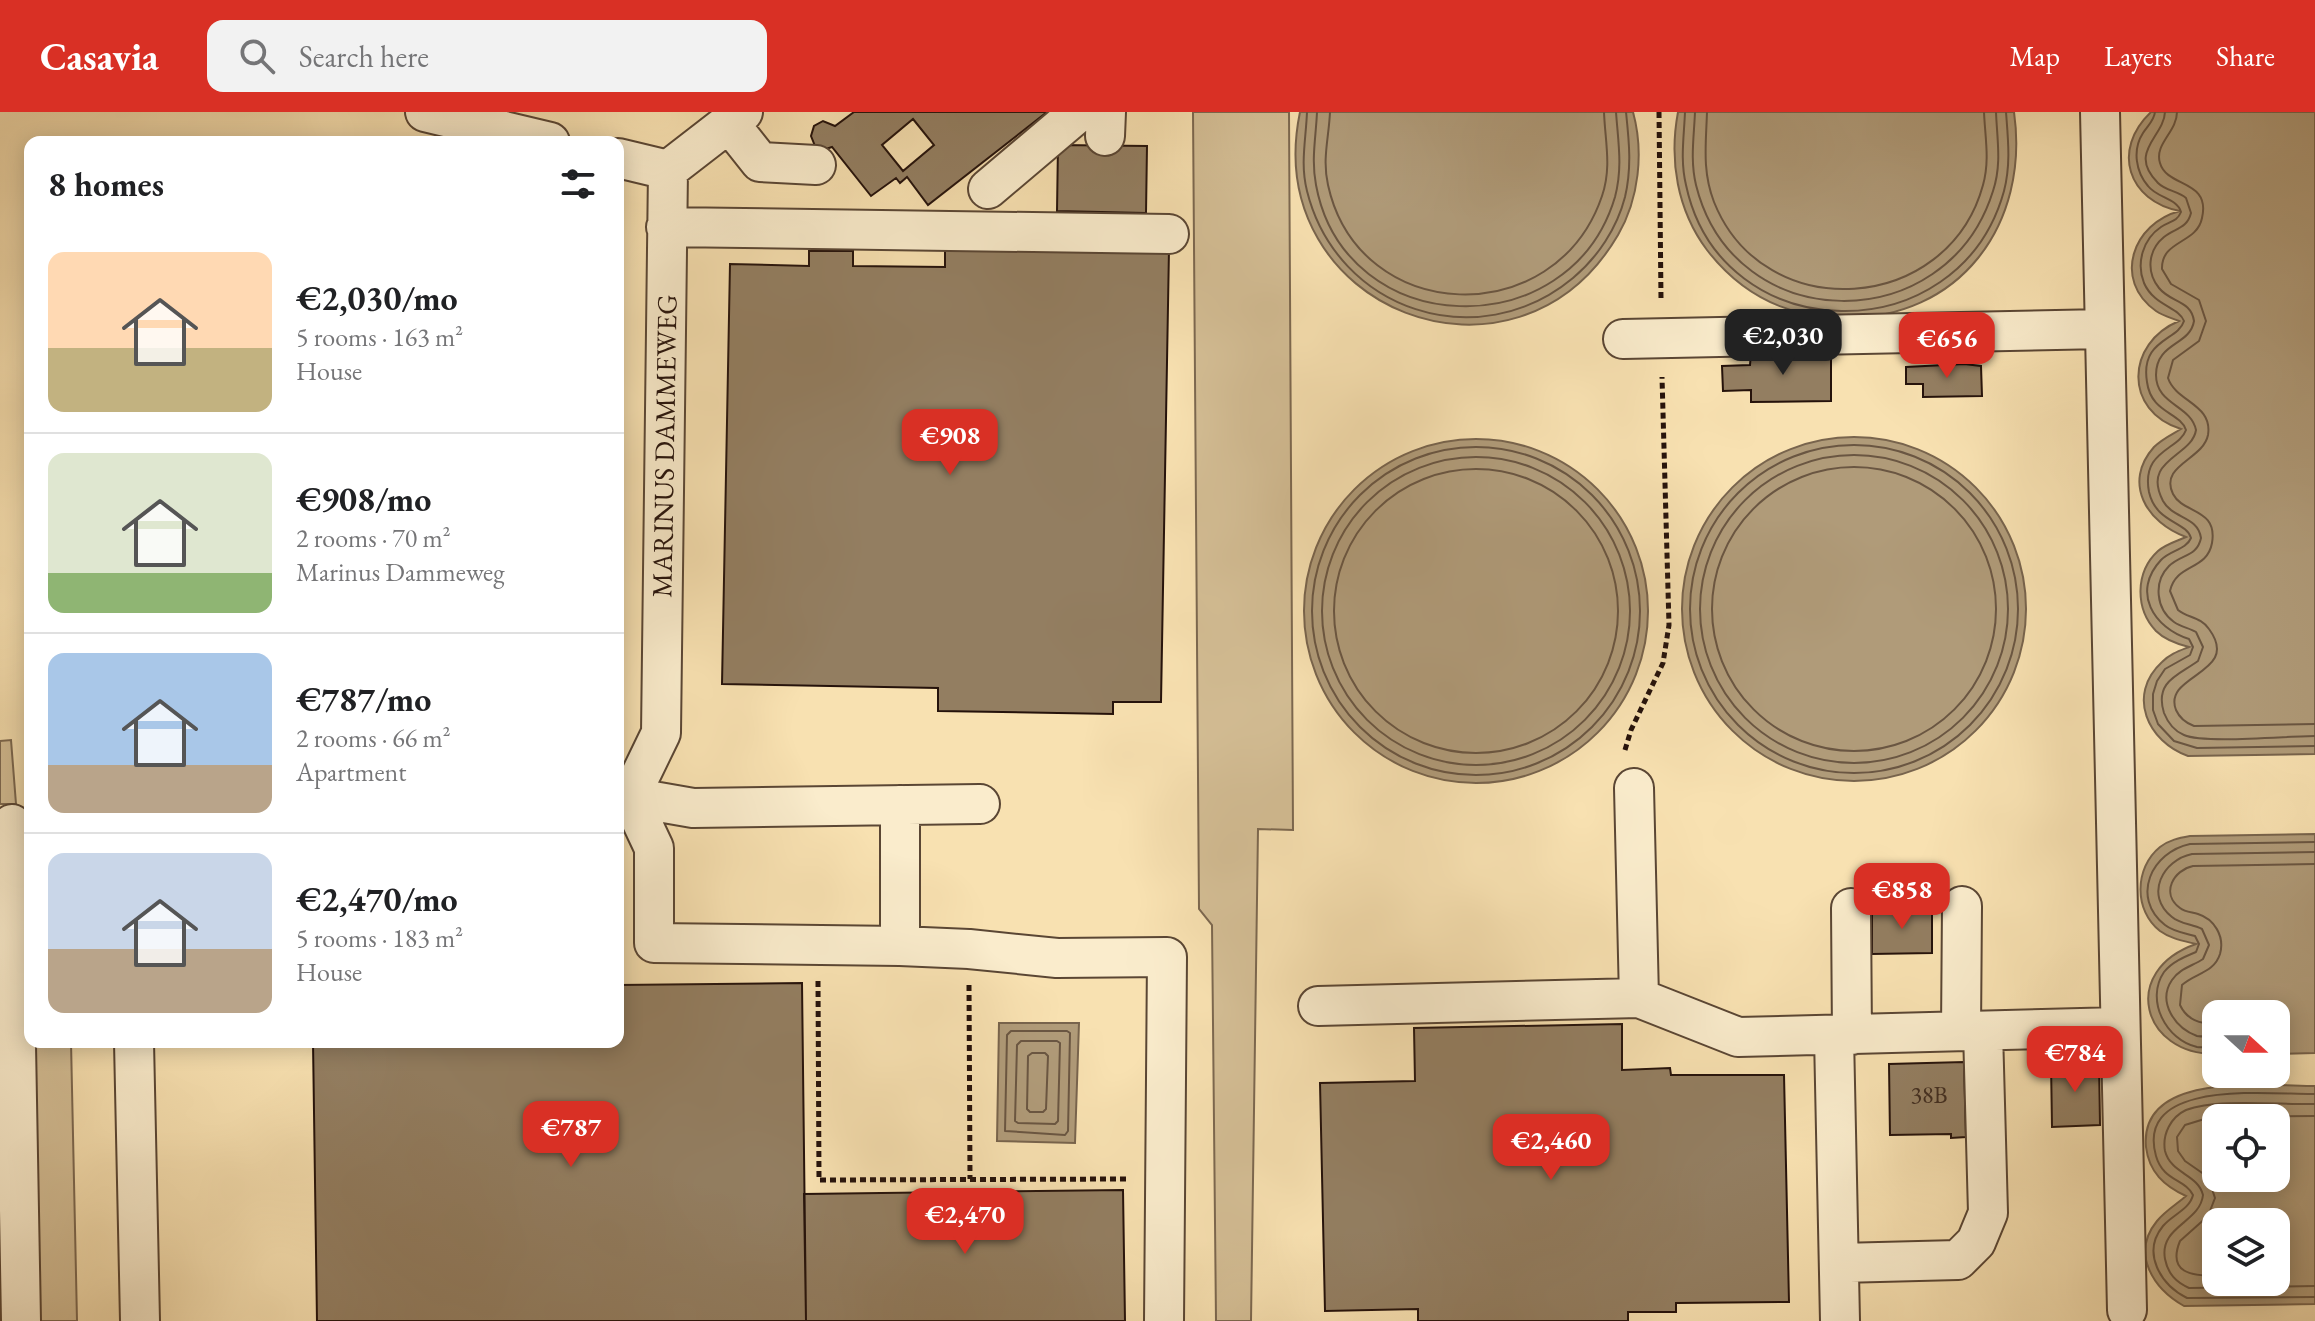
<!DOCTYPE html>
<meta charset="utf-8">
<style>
:root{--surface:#fff;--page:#f2f2f2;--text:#202124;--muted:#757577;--line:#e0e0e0;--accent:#d93025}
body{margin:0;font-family:"EB Garamond",serif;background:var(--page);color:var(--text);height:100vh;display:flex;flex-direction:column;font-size:30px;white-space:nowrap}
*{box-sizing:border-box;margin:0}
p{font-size:26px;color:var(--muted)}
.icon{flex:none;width:44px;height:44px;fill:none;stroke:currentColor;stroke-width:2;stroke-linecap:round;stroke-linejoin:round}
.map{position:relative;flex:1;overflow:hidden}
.sheet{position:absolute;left:24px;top:24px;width:600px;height:912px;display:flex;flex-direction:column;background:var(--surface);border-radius:16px;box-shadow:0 4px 20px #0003}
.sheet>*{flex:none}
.needle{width:52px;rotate:111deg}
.fabs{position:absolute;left:2202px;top:888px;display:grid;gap:16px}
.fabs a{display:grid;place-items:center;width:88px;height:88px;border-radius:16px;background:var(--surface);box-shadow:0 4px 20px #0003;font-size:40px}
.price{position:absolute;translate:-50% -68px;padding:0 18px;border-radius:16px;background:var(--accent);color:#fff;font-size:26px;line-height:52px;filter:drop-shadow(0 2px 4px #0008)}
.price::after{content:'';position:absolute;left:50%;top:48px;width:24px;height:18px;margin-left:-12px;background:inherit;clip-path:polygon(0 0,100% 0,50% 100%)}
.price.current{background:#222;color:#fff}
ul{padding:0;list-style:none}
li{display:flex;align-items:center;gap:24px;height:200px;padding:0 24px}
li+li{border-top:2px solid var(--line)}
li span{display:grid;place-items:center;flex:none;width:224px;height:160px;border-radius:16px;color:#555}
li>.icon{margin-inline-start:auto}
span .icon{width:96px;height:96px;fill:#fffc;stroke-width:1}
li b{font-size:34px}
h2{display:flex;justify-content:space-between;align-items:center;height:96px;padding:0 24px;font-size:34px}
header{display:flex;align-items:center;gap:48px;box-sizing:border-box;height:112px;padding:0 40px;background:var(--accent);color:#fff}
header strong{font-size:38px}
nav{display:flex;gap:44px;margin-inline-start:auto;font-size:28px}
.search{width:560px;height:72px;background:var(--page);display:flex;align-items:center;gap:20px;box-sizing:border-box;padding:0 28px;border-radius:16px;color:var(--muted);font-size:30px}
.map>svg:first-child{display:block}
</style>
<header>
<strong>Casavia</strong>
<div class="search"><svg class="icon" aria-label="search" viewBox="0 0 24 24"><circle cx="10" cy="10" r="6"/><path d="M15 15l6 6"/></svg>Search here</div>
<nav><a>Map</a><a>Layers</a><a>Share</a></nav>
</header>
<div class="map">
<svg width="2315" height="1209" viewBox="0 0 2315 1209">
<rect width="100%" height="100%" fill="#f8e1b1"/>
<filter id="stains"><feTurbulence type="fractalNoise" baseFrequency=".0025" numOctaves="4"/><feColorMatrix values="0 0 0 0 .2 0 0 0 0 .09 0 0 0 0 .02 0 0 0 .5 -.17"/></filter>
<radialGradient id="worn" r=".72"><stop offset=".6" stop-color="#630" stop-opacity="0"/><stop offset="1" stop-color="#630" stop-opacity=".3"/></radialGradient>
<path fill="#d4be95" stroke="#7c6850" stroke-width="2" d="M 1193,0 L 1289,0 L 1293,718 L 1258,717 L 1251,1209 L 1216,1209 L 1212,813 L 1199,797 Z
M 11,628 L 16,692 L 0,692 L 0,629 Z
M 30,930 L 71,930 L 77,1209 L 35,1209 Z"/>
<path fill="#b09b79" stroke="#78644d" stroke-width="2" fill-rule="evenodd" d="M 1300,0 L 1633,0 C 1644,40 1639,87 1618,123 C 1516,297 1259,197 1300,0 Z
M 1678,0 L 2014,0 C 2030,112 1960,208 1842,206 C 1787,205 1741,182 1707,138 C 1677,98 1669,48 1678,0 Z
M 2151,0 L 2315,0 L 2315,642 L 2188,644 C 2148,630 2126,583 2162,550 C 2170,542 2179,539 2189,535 C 2177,532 2165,528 2156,519 C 2135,497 2135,460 2158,439 C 2166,432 2177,429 2186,425 C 2147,411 2122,371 2154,335 C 2162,327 2171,323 2181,317 C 2123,299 2126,231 2179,209 C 2172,206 2163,204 2156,199 C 2112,168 2133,111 2180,99 C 2128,89 2111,38 2151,0 Z
M1682 497a172 172 0 1 1 344 0a172 172 0 1 1-344 0Z
M1304 499a172 172 0 1 1 344 0a172 172 0 1 1-344 0Z
M 2315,722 L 2315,941 L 2276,942 L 2276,902 L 2216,902 L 2216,942 C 2142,943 2119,859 2196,832 C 2184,829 2171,827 2160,819 C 2134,799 2134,756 2160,735 C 2169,728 2179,726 2190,724 Z
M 999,911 L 1079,911 L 1075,1031 L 997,1029 Z
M 2315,974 L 2315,1192 L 2184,1194 C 2154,1177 2130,1142 2157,1109 C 2165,1099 2177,1092 2186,1084 C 2164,1074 2149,1060 2146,1035 C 2139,958 2268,974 2315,974 ZM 2216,1006 L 2276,1006 L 2276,1066 L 2216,1066 ZM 2216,1110 L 2276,1110 L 2276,1170 L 2216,1170 Z"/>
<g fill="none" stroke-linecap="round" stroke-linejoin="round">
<path stroke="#6a5642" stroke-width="2" d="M 1307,0 C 1306,27 1300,52 1307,79 C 1337,199 1478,245 1573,166 C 1598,145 1617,116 1625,85 C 1632,55 1629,29 1626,0
M 1317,0 C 1316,25 1311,47 1316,73 C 1345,229 1570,236 1615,85 C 1623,55 1618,29 1616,0
M 1330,0 C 1329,25 1322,47 1328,73 C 1359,214 1556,220 1602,84 C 1612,55 1605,29 1604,0
M 1685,0 C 1684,25 1680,48 1686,73 C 1721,238 1959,242 2004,79 C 2011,52 2008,27 2006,0
M 1695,0 C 1694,25 1690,48 1696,73 C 1734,226 1947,227 1993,79 C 2002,52 1997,27 1996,0
M 1707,0 C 1706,32 1702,59 1714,90 C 1764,215 1948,202 1983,73 C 1990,48 1985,25 1984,0
M 2155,0 C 2154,9 2148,13 2143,21 C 2132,38 2136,60 2148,74 C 2157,86 2177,86 2181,100 C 2177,110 2170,109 2161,115 C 2143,127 2136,151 2144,171 C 2154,194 2179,195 2184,209 C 2178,229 2140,227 2147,270 C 2151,301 2180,300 2186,318 C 2179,338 2141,338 2149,380 C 2156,411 2186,409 2191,426 C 2186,438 2170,438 2161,448 C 2131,480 2154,516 2189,527 L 2193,535 L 2190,543 L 2165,557 L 2157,569 L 2153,582 L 2153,598 L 2158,612 L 2174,629 L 2197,636 L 2315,634
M 2165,0 C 2164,25 2127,40 2158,71 C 2166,79 2178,79 2186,86 L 2191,101 C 2187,117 2175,116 2164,125 C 2148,138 2146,160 2159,176 C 2171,191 2191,188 2194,209 C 2190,234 2156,230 2156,263 C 2156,293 2191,293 2196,318 C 2192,345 2141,347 2163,389 C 2173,407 2198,404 2201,426 C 2197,445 2181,442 2169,454 C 2153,470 2156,497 2174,510 C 2181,515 2189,516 2196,520 L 2203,535 L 2198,549 C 2179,563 2154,569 2164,601 C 2168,611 2174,619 2184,623 C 2204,632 2288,624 2315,624
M 2177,0 C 2177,20 2154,32 2160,51 C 2167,76 2211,67 2202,106 C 2197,132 2161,128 2162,157 L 2171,172 L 2199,188 L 2206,209 L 2199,229 L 2173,248 L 2168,266 C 2176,290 2213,292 2208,323 C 2203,348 2159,353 2173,382 C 2183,402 2218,396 2212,431 C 2207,459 2176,451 2170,479 L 2178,498 C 2188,506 2201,505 2209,517 C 2242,562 2162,562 2176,598 C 2180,607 2186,611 2194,614 L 2315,612
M1690 497a164 164 0 1 1 328 0a164 164 0 1 1-328 0Z
M1312 499a164 164 0 1 1 328 0a164 164 0 1 1-328 0Z
M1700 497a154 154 0 1 1 308 0a154 154 0 1 1-308 0Z
M1322 499a154 154 0 1 1 308 0a154 154 0 1 1-308 0Z
M1712 497a142 142 0 1 1 284 0a142 142 0 1 1-284 0Z
M1334 499a142 142 0 1 1 284 0a142 142 0 1 1-284 0Z
M 2216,912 C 2200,912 2187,908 2180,893 L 2182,873 C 2195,861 2214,861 2220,842 C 2225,824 2214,807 2198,802 C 2191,800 2185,800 2180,796 C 2160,781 2174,758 2193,754 L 2315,752
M 1011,919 L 1067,919 L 1070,921 L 1068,1019 L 1065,1023 L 1005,1019 L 1007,923 Z
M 2216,925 C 2210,924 2203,925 2197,924 C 2175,916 2157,890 2172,868 C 2180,856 2193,854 2203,847 L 2209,833 L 2202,817 C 2192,812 2180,812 2172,805 C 2144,783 2163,748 2192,742 L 2315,740
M 1021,929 L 1057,929 L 1060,931 L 1058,1009 L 1055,1012 L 1018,1011 L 1015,1009 L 1017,933 Z
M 2216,935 C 2210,934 2203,936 2197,935 C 2166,928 2145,888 2164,860 C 2172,850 2184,845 2196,840 L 2199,832 L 2195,824 C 2185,821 2174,820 2165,813 C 2130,785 2152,740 2190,732 L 2315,730
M 1032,941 L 1045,941 L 1048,944 L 1046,997 L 1043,1000 L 1030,1000 L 1027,997 L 1028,944 Z
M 2315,982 C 2273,983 2134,965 2156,1044 C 2163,1069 2185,1067 2193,1083 C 2190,1097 2172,1103 2163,1114 C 2141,1141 2161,1173 2187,1186 L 2315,1185
M 2315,992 C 2280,993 2217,986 2186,998 C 2171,1005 2162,1022 2165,1039 C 2171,1062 2198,1062 2203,1083 C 2200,1111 2159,1114 2165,1147 C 2168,1162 2176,1170 2189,1176 L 2315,1174
M 2216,1164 C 2192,1164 2167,1161 2180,1129 L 2208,1104 L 2215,1086 L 2208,1065 L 2185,1049 L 2178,1039 L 2177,1025 L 2185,1013 L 2211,1005 L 2315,1004"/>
</g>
<path fill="#937e61" stroke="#25120b" stroke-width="2" fill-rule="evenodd" d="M 854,0 L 1047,0 L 928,93 L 907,65 L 900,71 L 896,66 L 871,84 L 832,35 L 826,37 L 815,34 L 811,24 L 814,14 L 823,9 L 835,14 ZM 913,7 L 934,33 L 903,59 L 882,33 Z
M 1058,33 L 1147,34 L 1146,101 L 1057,99 Z
M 945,134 L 1169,137 L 1161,590 L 1113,590 L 1113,602 L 938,599 L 938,576 L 722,572 L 730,152 L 809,154 L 809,139 L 853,139 L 853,154 L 945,155 Z
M 1831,240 L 1831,289 L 1751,290 L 1751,278 L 1723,279 L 1722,254 L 1750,253 L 1751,241 Z
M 1964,252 L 1981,254 L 1982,284 L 1923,285 L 1923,272 L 1906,272 L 1906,255 Z
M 1872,796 L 1932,796 L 1932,841 L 1872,842 Z
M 802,871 L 806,1209 L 317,1209 L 313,930 L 618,930 L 618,873 Z
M 1622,912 L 1622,958 L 1670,956 L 1671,963 L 1784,963 L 1789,1190 L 1676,1191 L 1676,1200 L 1628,1200 L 1628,1209 L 1418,1209 L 1418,1197 L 1325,1199 L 1320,971 L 1415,969 L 1414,916 Z
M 1964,950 L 1966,1025 L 1951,1026 L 1951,1022 L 1890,1023 L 1889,952 Z
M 2099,950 L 2100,1013 L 2052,1015 L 2051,951 Z
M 1123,1078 L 1125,1209 L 806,1209 L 804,1082 Z"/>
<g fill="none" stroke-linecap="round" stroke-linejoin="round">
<g stroke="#5a4634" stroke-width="42">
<path id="minor" d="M 425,0 L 550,30
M 2100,0 L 2127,1198
M 729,11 L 760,50 L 816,53
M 1105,24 L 1106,0
M 618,46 L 668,58
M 668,58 L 743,0
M 988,77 L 1079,0
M 666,115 L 1169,122
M 1623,227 L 2104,217
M 1634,676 L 1639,886 L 1738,925 L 2120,915
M 618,690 L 630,685 L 661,621 L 668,58
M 980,692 L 693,696 L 630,685 L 654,736 L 654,831 L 900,834 L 969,837 L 1057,846 L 1167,845 L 1164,1209
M 900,693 L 900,834
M 12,712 L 21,1209
M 1851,796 L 1852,923
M 1318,894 L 1639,886
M 1961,919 L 1962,794
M 1834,924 L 1840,1209
M 134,930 L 140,1209
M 1840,1151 L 1958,1148 L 1976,1130 L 1988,1101 L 1983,919"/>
</g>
<path stroke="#25120b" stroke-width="5" stroke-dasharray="6 4" stroke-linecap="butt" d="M 1659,0 L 1661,187
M 1625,638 L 1631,618 L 1663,551 L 1669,513 L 1662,265
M 818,869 L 819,1068 L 1126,1067
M 969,873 L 970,1067"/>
<use href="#minor" stroke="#faeccc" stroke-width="38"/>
</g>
<g text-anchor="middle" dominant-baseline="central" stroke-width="7" stroke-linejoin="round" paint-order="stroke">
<g font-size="24" fill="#402d20">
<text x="1929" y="982">38B</text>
</g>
<g font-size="28" fill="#25120b" stroke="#faeccc">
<text transform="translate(664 334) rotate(-89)">MARINUS DAMMEWEG</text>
</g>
</g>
<rect width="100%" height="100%" filter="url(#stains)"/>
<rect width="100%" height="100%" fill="url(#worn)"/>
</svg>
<div class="fabs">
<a><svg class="needle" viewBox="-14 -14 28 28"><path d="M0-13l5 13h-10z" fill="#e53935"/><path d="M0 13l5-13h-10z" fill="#757577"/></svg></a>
<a><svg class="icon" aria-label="locate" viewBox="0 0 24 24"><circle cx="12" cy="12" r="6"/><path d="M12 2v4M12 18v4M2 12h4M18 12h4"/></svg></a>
<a><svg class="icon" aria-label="layers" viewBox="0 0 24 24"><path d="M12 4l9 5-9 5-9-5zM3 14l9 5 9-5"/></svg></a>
</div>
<b class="price current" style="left:1783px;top:265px">€2,030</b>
<b class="price" style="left:1947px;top:268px">€656</b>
<b class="price" style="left:950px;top:365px">€908</b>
<b class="price" style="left:1902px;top:819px">€858</b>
<b class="price" style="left:2075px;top:982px">€784</b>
<b class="price" style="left:571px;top:1057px">€787</b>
<b class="price" style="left:1551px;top:1070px">€2,460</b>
<b class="price" style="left:965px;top:1144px">€2,470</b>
<section class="sheet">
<h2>8 homes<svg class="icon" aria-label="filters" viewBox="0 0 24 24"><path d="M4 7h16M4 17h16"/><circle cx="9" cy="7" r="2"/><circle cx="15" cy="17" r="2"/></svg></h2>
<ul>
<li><span style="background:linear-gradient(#ffd9b3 60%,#c2b280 0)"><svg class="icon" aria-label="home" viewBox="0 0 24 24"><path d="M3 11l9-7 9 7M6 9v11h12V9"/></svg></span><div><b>€2,030/mo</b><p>5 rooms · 163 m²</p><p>House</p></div></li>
<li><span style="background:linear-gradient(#dfe7d0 75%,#8fb573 0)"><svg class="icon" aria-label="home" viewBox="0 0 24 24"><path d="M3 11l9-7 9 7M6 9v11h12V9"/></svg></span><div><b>€908/mo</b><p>2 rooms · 70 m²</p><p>Marinus Dammeweg</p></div></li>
<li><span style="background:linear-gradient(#a9c7e8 70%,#b9a48a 0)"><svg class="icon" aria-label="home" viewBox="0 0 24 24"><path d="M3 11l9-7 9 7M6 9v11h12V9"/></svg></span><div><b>€787/mo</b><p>2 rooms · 66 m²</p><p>Apartment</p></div></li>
<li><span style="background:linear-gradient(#c9d6e8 60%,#b9a48a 0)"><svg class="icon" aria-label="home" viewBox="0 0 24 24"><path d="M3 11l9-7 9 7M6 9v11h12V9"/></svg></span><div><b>€2,470/mo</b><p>5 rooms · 183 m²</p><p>House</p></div></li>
</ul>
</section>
</div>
